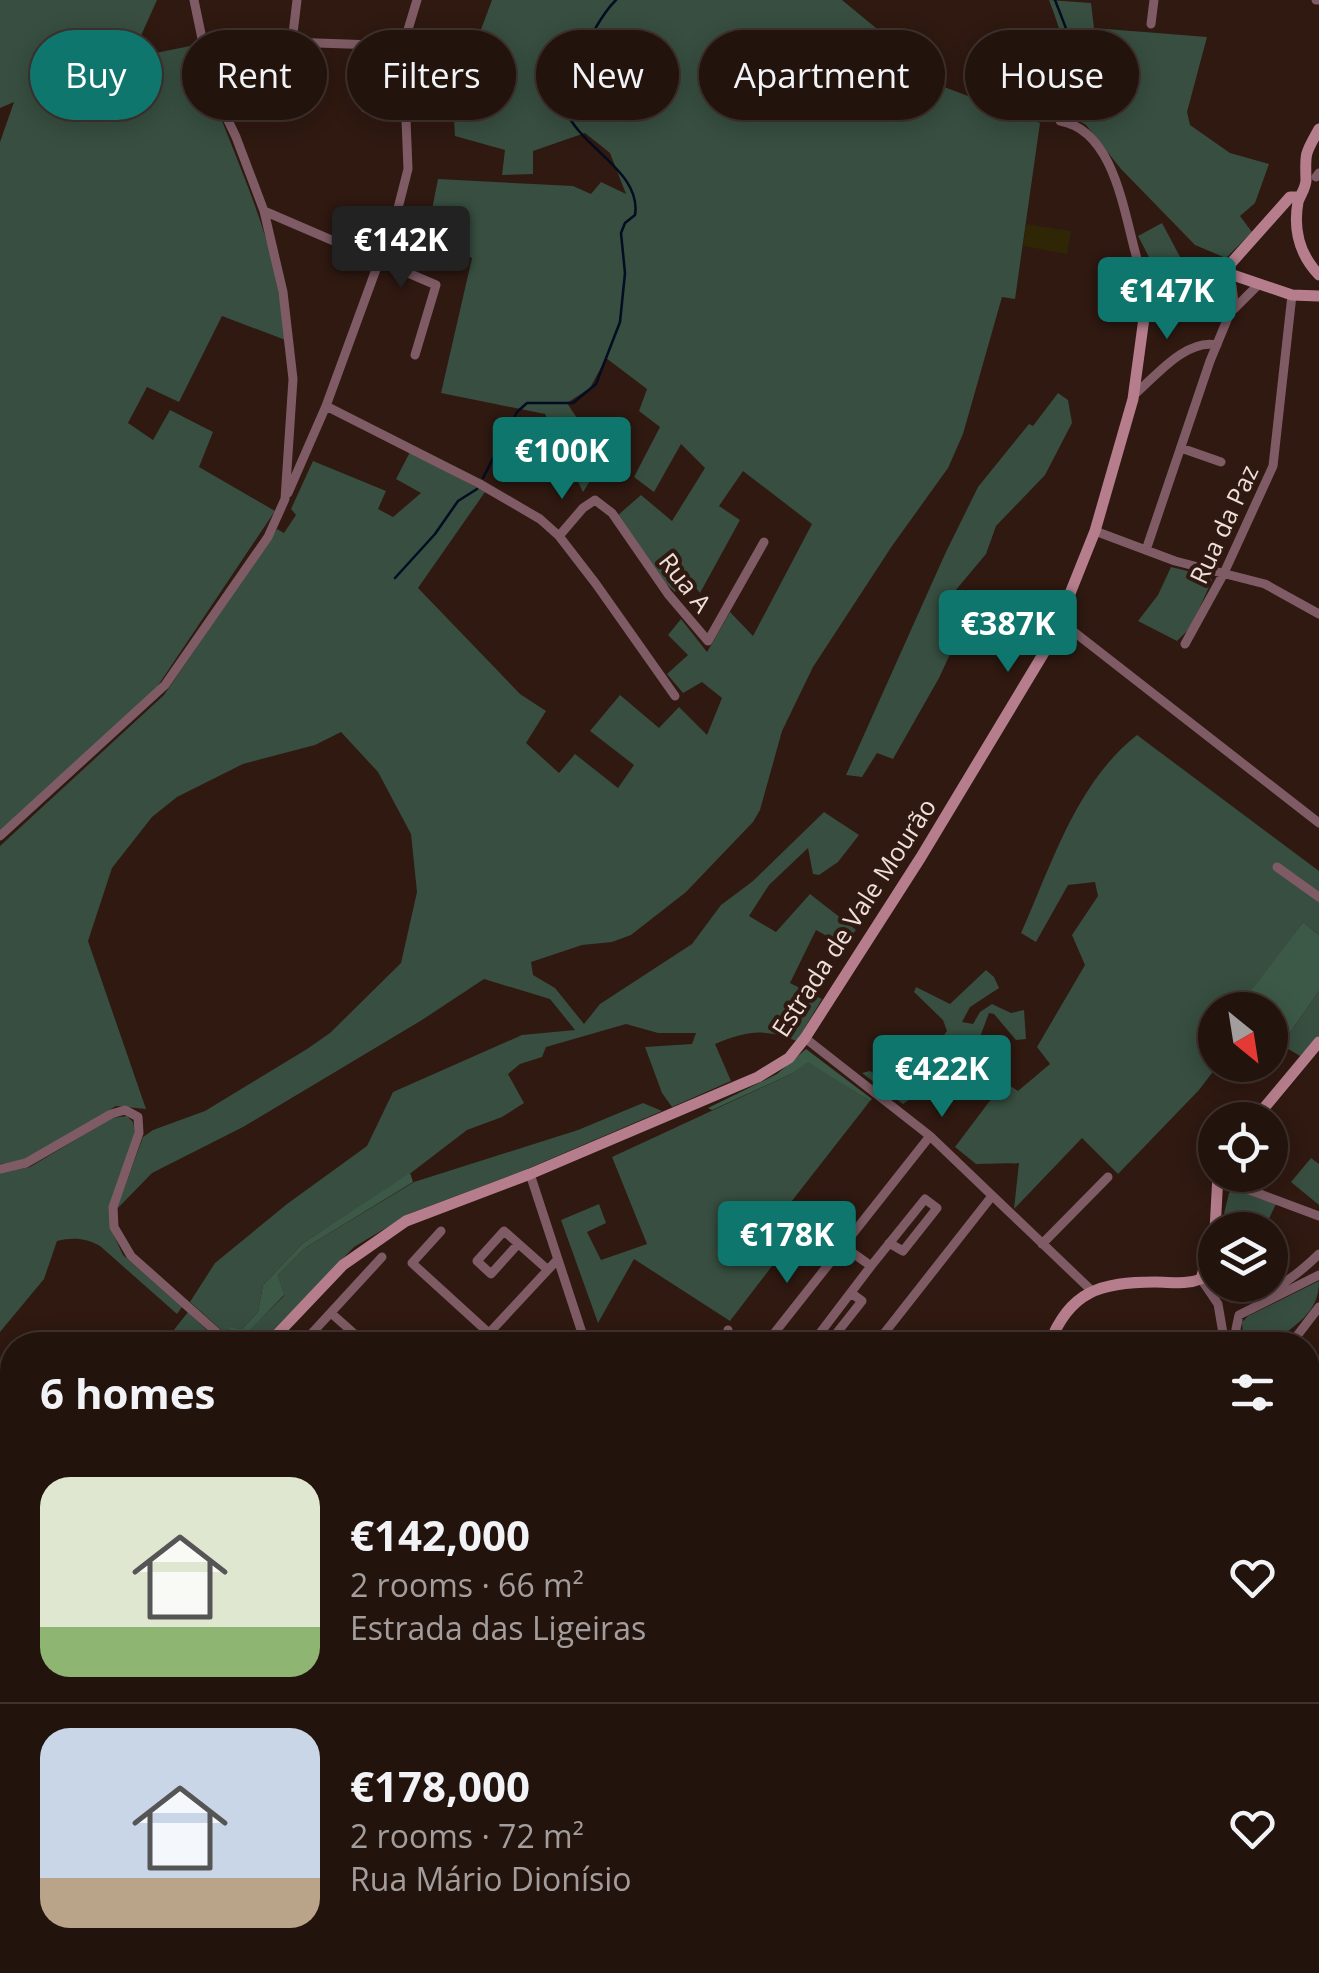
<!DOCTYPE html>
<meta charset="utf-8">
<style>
:root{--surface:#23130d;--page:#2f201b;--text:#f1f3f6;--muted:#a39e9d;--line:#40322e;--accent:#0f766e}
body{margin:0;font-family:"Open Sans",sans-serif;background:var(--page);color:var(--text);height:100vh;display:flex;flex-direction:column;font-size:38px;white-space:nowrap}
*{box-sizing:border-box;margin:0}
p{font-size:32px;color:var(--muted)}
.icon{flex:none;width:55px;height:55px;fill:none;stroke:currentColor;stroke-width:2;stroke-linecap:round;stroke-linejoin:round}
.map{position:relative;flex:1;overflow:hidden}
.side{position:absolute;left:0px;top:1332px;width:1320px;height:642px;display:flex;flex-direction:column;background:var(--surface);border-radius:40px 40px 0 0;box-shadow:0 5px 25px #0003,0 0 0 2px var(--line)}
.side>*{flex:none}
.hud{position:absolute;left:30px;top:30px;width:1260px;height:90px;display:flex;gap:20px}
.needle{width:65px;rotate:150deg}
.buttons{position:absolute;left:1198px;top:992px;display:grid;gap:20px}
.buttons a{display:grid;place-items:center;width:90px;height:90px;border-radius:50%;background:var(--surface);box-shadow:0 5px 25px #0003,0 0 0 2px var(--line);font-size:50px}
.price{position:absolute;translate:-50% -85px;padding:0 22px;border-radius:10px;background:var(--accent);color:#fff;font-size:32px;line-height:65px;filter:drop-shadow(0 2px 5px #0008)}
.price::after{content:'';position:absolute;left:50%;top:60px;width:30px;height:22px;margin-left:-15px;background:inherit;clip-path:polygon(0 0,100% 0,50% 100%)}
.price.selected{background:#222;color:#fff}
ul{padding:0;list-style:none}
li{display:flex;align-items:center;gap:30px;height:250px;padding:0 40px}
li+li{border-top:2px solid var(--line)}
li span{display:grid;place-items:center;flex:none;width:280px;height:200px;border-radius:30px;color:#555}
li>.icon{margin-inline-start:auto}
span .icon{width:120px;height:120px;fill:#fffc;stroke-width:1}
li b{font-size:42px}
h2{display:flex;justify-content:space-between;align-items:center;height:120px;padding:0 40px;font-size:42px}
.chip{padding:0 35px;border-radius:45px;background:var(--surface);box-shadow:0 5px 25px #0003,0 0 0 2px var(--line);font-size:35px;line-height:90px}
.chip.selected{background:var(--accent);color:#fff}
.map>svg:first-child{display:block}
</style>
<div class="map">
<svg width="1319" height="1973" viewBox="0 0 1319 1973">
<rect width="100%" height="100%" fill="#2f1911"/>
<path fill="#374e40" d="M 0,0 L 157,0 L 131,58 L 195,45 C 215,112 247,175 267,242 C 276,274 281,308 288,341 L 222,316 L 179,402 L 147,387 L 128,423 L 153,440 L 170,410 L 213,432 L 199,467 L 275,511 L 157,687 L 0,831 L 0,142 L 14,102 L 0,108 Z
M 492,0 L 842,0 L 882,33 L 877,46 L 919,67 L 928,81 L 1040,123 L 1015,299 L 1002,297 L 963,434 L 948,468 L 892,546 L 813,667 L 782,731 L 760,810 L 753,822 L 686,892 L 631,935 L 612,942 L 582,945 L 531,962 L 533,975 L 555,988 L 584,1024 L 600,1004 L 692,944 L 721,905 L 753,881 L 824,812 L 859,835 L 838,862 L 819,875 L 813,874 L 808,848 L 769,885 L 749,916 L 776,932 L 810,894 L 856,930 L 843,945 L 816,930 L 790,983 L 822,999 L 797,1041 C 763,1028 748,1031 715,1044 L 731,1081 L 672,1107 L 662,1093 L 645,1047 L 692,1044 L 696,1033 L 658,1033 L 626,1024 L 546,1047 L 542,1057 L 520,1064 L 508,1074 L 524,1103 L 502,1117 L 467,1130 L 403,1179 L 302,1244 L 263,1285 L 258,1312 L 242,1329 L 229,1328 L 243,1336 L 284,1296 L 278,1275 L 305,1248 L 414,1182 L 578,1130 L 643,1103 L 662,1111 L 520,1172 L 411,1213 L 354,1247 L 259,1345 L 238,1345 L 190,1302 L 215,1263 L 287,1204 L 367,1146 L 393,1092 L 522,1035 L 575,1030 L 550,999 L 484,979 L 422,1020 L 243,1127 L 152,1173 L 116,1210 L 143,1137 L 153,1130 L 205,1111 L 307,1049 L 330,1033 L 401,963 L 417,892 L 411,834 L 378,772 L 341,732 L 315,745 L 243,764 L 177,797 L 152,817 L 112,868 L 88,941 L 146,1109 L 116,1106 L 25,1160 L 0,1164 L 0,846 L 164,695 L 277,529 L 284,533 L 296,515 L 291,509 L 313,461 L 386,491 L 378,509 L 393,517 L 421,493 L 396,479 L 410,452 L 485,492 L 418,588 L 520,694 L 546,711 L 526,743 L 559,773 L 575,754 L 618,788 L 634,765 L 590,731 L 620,695 L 659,728 L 679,707 L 707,735 L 722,698 L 702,682 L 683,693 L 667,674 L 688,655 L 668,635 L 681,619 L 707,652 L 730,612 L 753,636 L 812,524 L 743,471 L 719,506 L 740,520 L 700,593 L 687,577 L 675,592 L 660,578 L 617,516 L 641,495 L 672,521 L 705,468 L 681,444 L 654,492 L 634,477 L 660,427 L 639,411 L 647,389 L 606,358 L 590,388 L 567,403 L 604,459 L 583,492 L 545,414 L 441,393 L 472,258 L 426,240 L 438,179 L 573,186 L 591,194 L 601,182 L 626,194 L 610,153 L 585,133 L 533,151 L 533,174 L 502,175 L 505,150 L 455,136 L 453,104 Z
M 1049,0 L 1091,3 L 1094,28 L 1207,37 L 1187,112 L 1190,125 L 1230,153 L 1269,164 L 1255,203 L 1240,216 L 1252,232 L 1226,258 L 1195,245 L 1121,169 L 1086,125 L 1068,114 C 1075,74 1063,37 1049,0 Z
M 1162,223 L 1187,270 L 1162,282 L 1138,236 Z
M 1058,393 L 1068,400 L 1072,423 L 1045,475 L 996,526 L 986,554 L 950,597 L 961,601 L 951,621 L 963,626 L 939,678 L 893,759 L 877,753 L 862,777 L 846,775 L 945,554 L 978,487 L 1029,424 L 1033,426 Z
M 1171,567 L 1208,576 L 1212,580 L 1191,627 L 1177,641 L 1138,621 L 1158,595 Z
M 1137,735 L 1319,871 L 1319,935 L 1303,922 L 1243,1003 L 1253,1010 L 1215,1010 L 1215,1065 L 1218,1065 L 1199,1090 L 1118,1174 L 1082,1138 L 1014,1209 L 1019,1163 L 976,1164 L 955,1147 L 1004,1082 L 1018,1091 L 1050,1064 L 1037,1047 L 1085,965 L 1072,935 L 1098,896 L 1095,882 L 1068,885 L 1036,942 L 1021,933 C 1052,864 1076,783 1137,735 Z
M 986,970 L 994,977 L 999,988 L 970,1007 L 962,1022 L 973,1024 L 980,1012 L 992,1004 L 1011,1013 L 1024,1010 L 1026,1039 L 1016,1040 L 994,1014 L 989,1013 L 977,1045 L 960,1038 L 934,1082 L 903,1104 L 862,1073 L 870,1071 L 898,1088 L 912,1079 L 947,1031 L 943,1020 L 914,992 L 916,987 L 950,1004 Z
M 1319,991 L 1319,1036 L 1300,1056 L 1270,1038 L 1270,1022 L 1289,1034 Z
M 808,1061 L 870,1101 L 777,1220 L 795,1236 L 730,1321 L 634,1259 L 598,1323 L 561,1220 L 599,1204 L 606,1223 L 587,1232 L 601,1260 L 647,1244 L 612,1157 L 793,1073 Z
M 127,1116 L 133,1122 L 135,1133 L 110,1227 L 123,1255 L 182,1307 L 177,1314 L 100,1246 C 86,1238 73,1237 57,1241 L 44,1279 L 0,1332 L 0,1173 L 30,1167 L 112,1118 Z
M 1311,1158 L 1319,1164 L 1319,1205 L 1291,1182 Z
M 1235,1189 L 1276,1204 L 1265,1227 L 1254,1222 L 1249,1229 L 1224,1214 L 1229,1193 Z
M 1319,1281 C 1319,1315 1294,1324 1271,1345 L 1247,1343 L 1243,1338 L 1242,1322 L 1248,1316 Z
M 188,1312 L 222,1345 L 162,1345 Z
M 12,1536 L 12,1617 L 0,1629 L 0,1552 Z
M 12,1668 L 12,1962 L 0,1966 L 0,1678 Z
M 955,1962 L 1000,1963 L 1004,1973 L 925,1973 Z"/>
<path fill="#3c5947" d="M 1303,922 L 1319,935 L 1319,991 L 1289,1034 L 1270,1022 L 1270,1010 L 1253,1010 L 1242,1003 Z
M 806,1049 L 872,1099 L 870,1101 L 808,1062 L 793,1073 L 712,1110 L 708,1108 L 777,1074 Z
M 410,1173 L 413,1182 L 305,1248 L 278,1275 L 284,1295 L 243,1337 L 226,1327 L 242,1329 L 258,1312 L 263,1285 L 302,1244 Z"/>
<path fill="#2e2605" d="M 1026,224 L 1071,231 L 1067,254 L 1023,246 Z"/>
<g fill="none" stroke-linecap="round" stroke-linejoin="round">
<path stroke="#030c20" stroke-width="2.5" d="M 1055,0 C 1063,21 1086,74 1080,96 C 1078,105 1072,107 1072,118
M 483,478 L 517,412 L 527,403 L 573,403 L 596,384 L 620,322 L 625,273 L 621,233 L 625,223 L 635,215 C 645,153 516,132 581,51 C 594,34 600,15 616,0
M 395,578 L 435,534 L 458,501 L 477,489"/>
<path stroke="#7f5c65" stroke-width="9" d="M 1316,0 L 1319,0
M 1151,24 L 1154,0
M 202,39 L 403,46
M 292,42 L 297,0
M 365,108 L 405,105
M 1060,121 C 1119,131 1125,227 1141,272 C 1144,282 1150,291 1155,300
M 1316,177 L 1319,173
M 264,211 L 436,285 L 415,355
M 1234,309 L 1259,284
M 1134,395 C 1155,377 1186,338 1217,345
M 326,406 L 480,484 L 540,519 L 559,536 L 596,584 L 675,696
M 1181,448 L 1221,462
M 288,493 L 326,406 L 397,212 L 408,169 L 403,46 L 417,0
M 1095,531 L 1175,561 L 1265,584 L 1319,614
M 559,536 L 583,508 L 595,500 L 612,513 L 668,594 L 708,641 L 764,542
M 1146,550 L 1210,361 L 1234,303 L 1232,286 L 1224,272
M 1060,621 L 1319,823
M 1185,644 L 1224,573 L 1273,466 L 1292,295
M 0,836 L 165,685 L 268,537 L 285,499 L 293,379 L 283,292 L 264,211 L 236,137 L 212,87 L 194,0
M 1277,867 L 1319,897
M 805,1038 L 930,1136 L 1091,1290
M 0,1169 L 26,1163 L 111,1114 L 125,1110 L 138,1117 L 139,1133 L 113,1207 L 114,1227 L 131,1256 L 231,1345
M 530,1174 L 586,1345
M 1218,1184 L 1236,1185 L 1319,1216
M 441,1231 L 412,1263 L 502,1345
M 518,1244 L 491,1274 L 477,1261 L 504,1231 L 547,1269
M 1042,1244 L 1108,1177
M 843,1246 L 871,1266 L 925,1199 L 937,1208 L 903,1251 L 889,1243
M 1270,1270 L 1272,1268
M 1201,1279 L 1218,1304 L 1225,1345
M 1270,1284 L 1275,1278
M 851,1293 L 862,1301 L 828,1344 L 817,1337 L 871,1266
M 1239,1294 L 1253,1285
M 1231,1298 C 1268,1299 1294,1278 1319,1254
M 331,1313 L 367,1345
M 728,1330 L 728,1345
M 301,1345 L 382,1257
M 478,1345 L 558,1259
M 769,1345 L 772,1336 L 930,1136
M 875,1345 L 992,1196
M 1238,1345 L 1236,1329 L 1239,1315 L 1319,1275
M 1290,1345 L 1319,1307
M 1308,1371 L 1319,1375
M 1308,1459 L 1319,1452
M 1308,1500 L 1319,1494
M 1308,1514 L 1319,1528
M 1117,1962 L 1119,1973"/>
<path stroke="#b67e8d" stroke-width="11" d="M 1319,129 C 1305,154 1305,152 1306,180 C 1306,188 1300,195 1298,202 C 1293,230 1300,255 1319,275
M 1224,272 L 1292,295 L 1319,296
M 1254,1120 L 1319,1042
M 1215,1230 L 1218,1175
M 267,1345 L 343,1265 L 406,1221 L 530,1174 L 758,1077 L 789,1058 L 805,1038 L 921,857 L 1051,641 L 1095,531 L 1133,399 L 1144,318 L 1151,303 L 1198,289 L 1217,279 L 1290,197 L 1299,197
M 1049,1345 C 1069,1291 1101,1282 1155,1282 C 1171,1282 1186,1285 1201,1279 L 1215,1231
M 0,1645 L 12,1633
M 1308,1941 L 1319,1936
M 1041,1962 L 1069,1973
M 477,1973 L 479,1962
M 590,1973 L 592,1962
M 756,1973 L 757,1962
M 910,1973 L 933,1962"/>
<path stroke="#fdb7ca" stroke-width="15" d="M 410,1962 L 464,1973
M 488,1962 L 530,1973
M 619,1962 L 628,1973
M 31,1973 L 67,1962
M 86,1973 L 148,1962
M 151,1973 L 235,1969 L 318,1973"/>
</g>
<g text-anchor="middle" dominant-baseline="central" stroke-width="8" stroke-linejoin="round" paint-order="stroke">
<g font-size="25" fill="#efdfd9" stroke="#2f1911">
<text transform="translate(1223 524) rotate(-65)">Rua da Paz</text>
<text transform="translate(686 582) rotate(52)">Rua A</text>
<text transform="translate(853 917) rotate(-57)">Estrada de Vale Mourão</text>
</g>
</g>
</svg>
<div class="buttons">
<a><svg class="needle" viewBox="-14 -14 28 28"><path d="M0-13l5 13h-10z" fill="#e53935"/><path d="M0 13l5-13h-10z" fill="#a39e9d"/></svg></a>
<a><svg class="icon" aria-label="locate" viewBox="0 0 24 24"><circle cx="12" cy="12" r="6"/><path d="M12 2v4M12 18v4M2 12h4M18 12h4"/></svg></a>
<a><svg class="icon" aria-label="layers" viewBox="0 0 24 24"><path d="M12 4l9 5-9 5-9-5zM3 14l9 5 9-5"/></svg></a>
</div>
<b class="price selected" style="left:401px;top:291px">€142K</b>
<b class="price" style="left:1167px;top:342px">€147K</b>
<b class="price" style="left:562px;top:502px">€100K</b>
<b class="price" style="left:1008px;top:675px">€387K</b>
<b class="price" style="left:942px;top:1120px">€422K</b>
<b class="price" style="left:787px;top:1286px">€178K</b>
<div class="hud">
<a class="chip selected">Buy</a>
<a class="chip">Rent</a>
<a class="chip">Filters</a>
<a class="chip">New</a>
<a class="chip">Apartment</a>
<a class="chip">House</a>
</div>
<section class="side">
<h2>6 homes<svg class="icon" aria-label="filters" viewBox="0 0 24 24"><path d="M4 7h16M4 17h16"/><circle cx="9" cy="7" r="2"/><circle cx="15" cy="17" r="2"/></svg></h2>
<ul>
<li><span style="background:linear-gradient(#dfe7d0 75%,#8fb573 0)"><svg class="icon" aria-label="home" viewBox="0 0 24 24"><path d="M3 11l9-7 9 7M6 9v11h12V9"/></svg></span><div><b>€142,000</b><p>2 rooms · 66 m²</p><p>Estrada das Ligeiras</p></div><svg class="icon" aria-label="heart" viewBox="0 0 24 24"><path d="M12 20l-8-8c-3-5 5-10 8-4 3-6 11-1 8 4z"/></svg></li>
<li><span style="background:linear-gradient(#c9d6e8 75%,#b9a48a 0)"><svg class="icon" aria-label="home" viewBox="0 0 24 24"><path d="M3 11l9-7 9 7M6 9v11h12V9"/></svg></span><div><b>€178,000</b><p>2 rooms · 72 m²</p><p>Rua Mário Dionísio</p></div><svg class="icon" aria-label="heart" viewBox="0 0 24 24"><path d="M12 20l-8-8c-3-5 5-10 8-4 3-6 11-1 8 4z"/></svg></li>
</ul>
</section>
</div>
